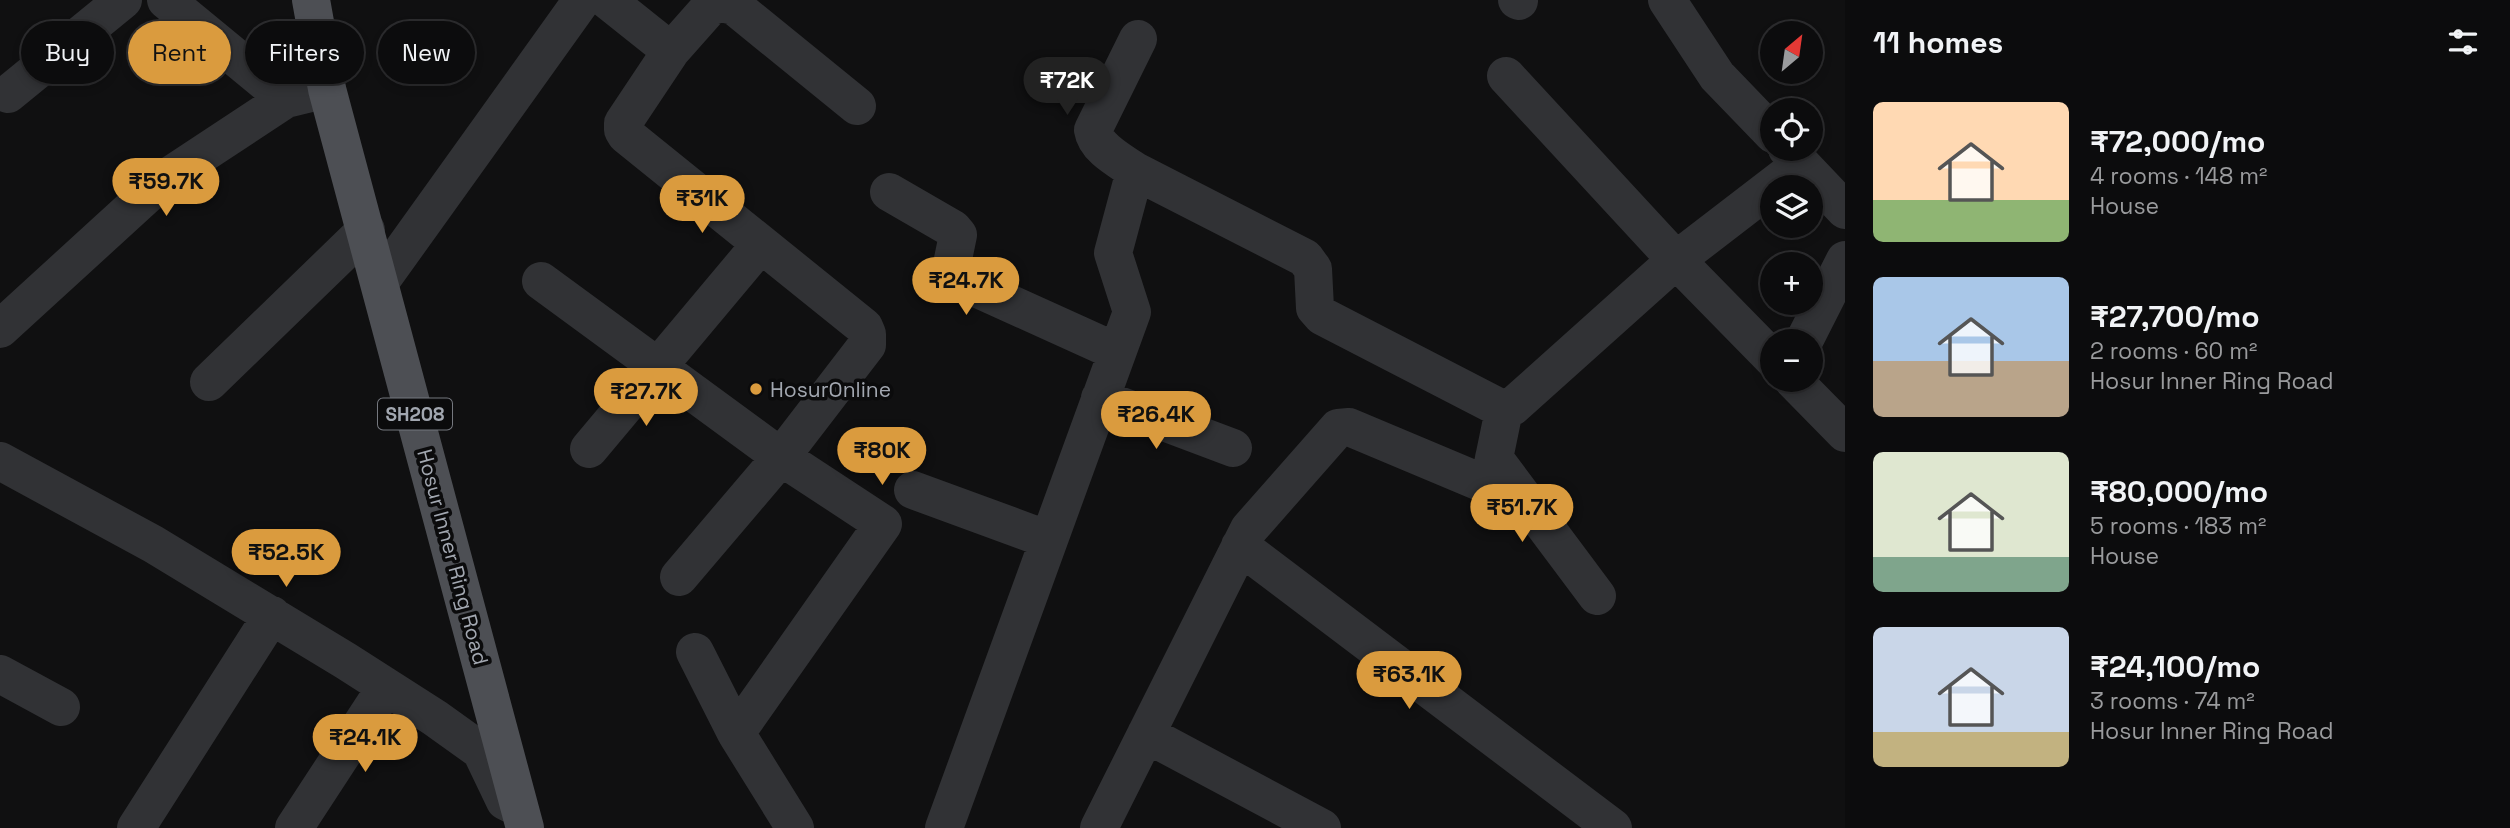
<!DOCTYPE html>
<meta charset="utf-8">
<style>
:root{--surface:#0c0c0d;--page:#1a1a1b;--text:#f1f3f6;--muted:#9a9b9d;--line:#2c2c2e;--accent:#da9b3e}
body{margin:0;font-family:"Space Grotesk",sans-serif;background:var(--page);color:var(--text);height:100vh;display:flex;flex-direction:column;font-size:26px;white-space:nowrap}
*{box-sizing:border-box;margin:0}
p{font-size:23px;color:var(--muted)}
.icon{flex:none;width:38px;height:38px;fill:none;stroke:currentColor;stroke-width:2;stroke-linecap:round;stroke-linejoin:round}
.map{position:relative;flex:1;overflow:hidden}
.sheet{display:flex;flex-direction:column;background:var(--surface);width:665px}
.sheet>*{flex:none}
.hud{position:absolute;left:21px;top:21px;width:665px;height:63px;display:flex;gap:14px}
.needle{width:46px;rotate:29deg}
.fabs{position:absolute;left:1760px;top:21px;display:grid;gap:14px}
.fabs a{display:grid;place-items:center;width:63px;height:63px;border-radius:50%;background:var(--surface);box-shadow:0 4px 10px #0003,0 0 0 2px var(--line);font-size:35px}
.price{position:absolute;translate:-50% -60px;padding:0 16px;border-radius:24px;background:var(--accent);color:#111;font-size:23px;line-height:46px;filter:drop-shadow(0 2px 4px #0008)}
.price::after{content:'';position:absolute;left:50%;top:42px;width:21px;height:16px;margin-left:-10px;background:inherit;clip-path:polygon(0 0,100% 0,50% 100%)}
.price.active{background:#222;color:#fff}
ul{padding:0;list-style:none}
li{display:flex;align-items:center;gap:21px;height:175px;padding:0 28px}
li span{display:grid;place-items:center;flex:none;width:196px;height:140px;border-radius:10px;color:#555}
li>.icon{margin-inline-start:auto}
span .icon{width:84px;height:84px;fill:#fffc;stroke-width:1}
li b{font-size:30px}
h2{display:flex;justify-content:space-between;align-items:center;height:84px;padding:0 28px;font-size:30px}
.chip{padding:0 24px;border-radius:32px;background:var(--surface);box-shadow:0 4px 10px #0003,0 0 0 2px var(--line);font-size:24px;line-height:63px}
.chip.active{background:var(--accent);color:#111}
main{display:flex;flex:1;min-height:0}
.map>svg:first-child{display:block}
</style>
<main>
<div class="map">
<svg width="1845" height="828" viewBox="0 0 1845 828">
<rect width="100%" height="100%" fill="#101011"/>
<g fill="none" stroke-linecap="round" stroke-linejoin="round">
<path stroke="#313235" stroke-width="38" d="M 166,0 L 286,99
M 607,0 L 671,51 L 623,123 L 623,130 L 626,135 L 864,327 L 867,334 L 867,345 L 781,457 L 679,577
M 1517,0 L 1519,1
M 1667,0 L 1717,76 L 1773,134
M 671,51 L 710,7 L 721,3 L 734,6 L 857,106
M 1506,76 L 1676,260 L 1773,359
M 8,94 L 123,0
M 1787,149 L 1845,210
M 1135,171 C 1121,161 1096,149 1093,130 L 1138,39
M 889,192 L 953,229 L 958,235 L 951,269 L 958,280 L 1117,352
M 541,281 L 781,457 L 883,524 L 736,733 L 795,828
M 380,282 L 582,0
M 0,329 L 163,180 L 286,99 L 327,89
M 1804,341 L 1845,260
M 1793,380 L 1845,433
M 209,382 L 366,230
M 1100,398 L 1233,448
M 589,449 L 760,245
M 1494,458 L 1597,596
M 0,461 L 153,544 L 346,661 L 435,718 L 481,751 L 505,801 L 511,804
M 913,490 L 1049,540
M 1240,546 L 1613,828
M 695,652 L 736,733
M 0,674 L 61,707
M 1146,734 L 1322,828
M 136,828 L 272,615
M 294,828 L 386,687
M 944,828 L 1132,312 L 1113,253 L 1135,171 L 1305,258 L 1313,269 L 1315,308 L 1322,316 L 1504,410 L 1512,407 L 1676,260 L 1801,164
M 1099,828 L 1249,529 L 1338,428 L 1349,427 L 1480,482 L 1490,478 L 1504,410"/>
<path stroke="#4d4f54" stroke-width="38" d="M 311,0 L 327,89 L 525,828"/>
</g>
<circle fill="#da9b3e" stroke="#0b0b0c" stroke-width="2.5" cx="756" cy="389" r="7"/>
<g text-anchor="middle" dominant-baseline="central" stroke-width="7" stroke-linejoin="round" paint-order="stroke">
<rect fill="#0b0b0c" stroke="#75787f" stroke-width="2" x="378" y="398.5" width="74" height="31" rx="5"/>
<g font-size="19" font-weight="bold" fill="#a2a7b0">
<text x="415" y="414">SH208</text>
</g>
<g font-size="21" fill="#a2a7b0" stroke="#0b0b0c" text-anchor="start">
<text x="770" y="389">HosurOnline</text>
</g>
<g font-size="21" fill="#a2a7b0" stroke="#0b0b0c">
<text transform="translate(453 557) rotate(75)">Hosur Inner Ring Road</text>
</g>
</g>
</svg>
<div class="fabs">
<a><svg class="needle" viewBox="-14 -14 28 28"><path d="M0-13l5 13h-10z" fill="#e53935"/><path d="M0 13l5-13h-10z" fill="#9a9b9d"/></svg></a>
<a><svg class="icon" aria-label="locate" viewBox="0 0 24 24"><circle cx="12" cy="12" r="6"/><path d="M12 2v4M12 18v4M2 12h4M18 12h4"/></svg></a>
<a><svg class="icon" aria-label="layers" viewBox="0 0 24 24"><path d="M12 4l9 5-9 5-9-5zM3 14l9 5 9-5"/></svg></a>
<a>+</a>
<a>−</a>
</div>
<b class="price active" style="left:1067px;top:117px">₹72K</b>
<b class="price" style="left:166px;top:218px">₹59.7K</b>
<b class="price" style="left:702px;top:235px">₹31K</b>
<b class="price" style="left:966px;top:317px">₹24.7K</b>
<b class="price" style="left:646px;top:428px">₹27.7K</b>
<b class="price" style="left:1156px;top:451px">₹26.4K</b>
<b class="price" style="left:882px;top:487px">₹80K</b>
<b class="price" style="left:1522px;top:544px">₹51.7K</b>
<b class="price" style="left:286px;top:589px">₹52.5K</b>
<b class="price" style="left:1409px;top:711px">₹63.1K</b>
<b class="price" style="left:365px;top:774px">₹24.1K</b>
<div class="hud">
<a class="chip">Buy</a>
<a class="chip active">Rent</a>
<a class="chip">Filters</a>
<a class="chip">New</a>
</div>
</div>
<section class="sheet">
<h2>11 homes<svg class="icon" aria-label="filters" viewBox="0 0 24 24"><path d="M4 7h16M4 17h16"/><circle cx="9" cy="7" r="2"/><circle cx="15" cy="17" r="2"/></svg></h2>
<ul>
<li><span style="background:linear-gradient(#ffd9b3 70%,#8fb573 0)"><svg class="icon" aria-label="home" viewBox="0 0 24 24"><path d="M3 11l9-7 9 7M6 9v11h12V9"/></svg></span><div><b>₹72,000/mo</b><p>4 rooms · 148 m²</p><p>House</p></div></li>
<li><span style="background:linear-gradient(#a9c7e8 60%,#b9a48a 0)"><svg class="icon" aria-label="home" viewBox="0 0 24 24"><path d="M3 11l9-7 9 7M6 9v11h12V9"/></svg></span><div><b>₹27,700/mo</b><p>2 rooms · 60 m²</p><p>Hosur Inner Ring Road</p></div></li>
<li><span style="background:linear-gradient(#dfe7d0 75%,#7fa58c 0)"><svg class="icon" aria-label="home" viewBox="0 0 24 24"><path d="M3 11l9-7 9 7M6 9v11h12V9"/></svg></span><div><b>₹80,000/mo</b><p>5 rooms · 183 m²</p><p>House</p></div></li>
<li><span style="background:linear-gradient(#c9d6e8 75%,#c2b280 0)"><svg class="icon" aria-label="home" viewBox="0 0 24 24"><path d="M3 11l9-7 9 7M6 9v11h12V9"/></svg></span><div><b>₹24,100/mo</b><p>3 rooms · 74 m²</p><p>Hosur Inner Ring Road</p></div></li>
</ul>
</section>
</main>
